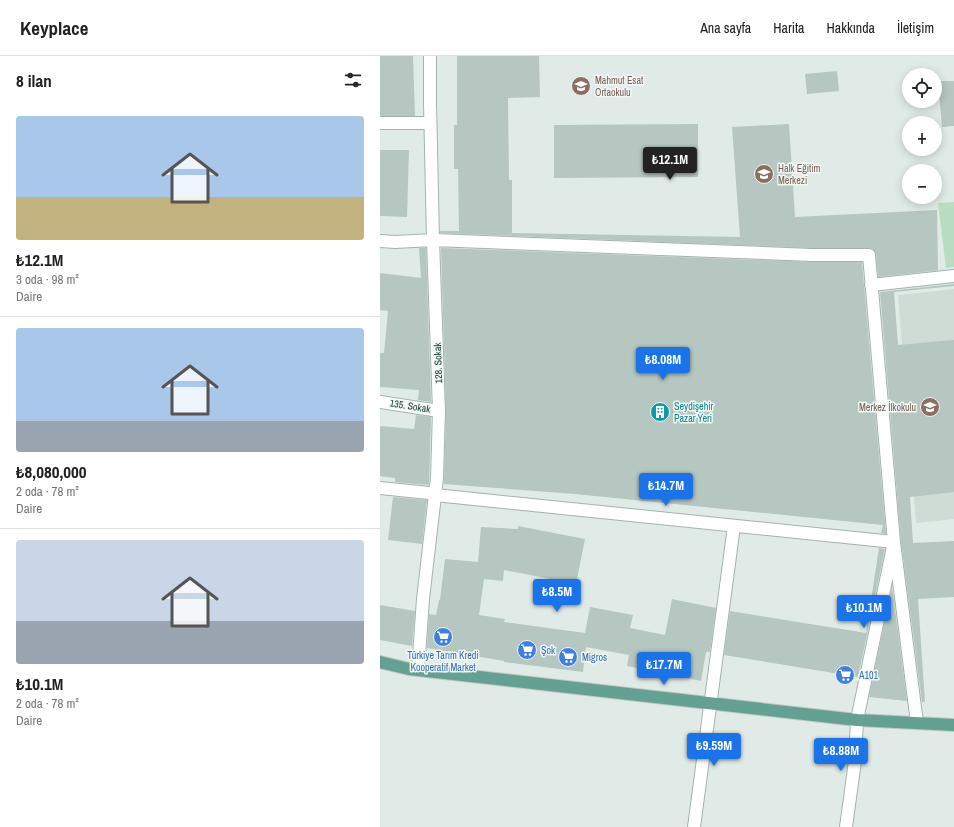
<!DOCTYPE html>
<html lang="tr">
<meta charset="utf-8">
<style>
:root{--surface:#fff;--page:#f6f6f6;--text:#222;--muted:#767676;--line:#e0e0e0;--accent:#1a73e8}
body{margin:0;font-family:"Archivo Narrow",sans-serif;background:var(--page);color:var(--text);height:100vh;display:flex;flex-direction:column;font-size:15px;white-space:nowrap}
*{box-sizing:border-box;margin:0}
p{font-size:13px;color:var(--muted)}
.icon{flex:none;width:22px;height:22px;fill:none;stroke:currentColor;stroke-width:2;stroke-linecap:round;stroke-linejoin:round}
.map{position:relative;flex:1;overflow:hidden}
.drawer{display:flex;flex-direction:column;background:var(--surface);width:380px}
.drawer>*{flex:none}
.controls{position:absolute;left:522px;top:12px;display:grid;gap:8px}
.controls a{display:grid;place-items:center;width:40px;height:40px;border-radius:50%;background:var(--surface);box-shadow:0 2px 10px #0003;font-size:20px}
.price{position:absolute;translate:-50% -34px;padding:0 9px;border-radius:4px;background:var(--accent);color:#fff;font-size:13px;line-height:26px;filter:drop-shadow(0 1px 2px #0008)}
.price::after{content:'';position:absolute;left:50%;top:24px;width:12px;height:9px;margin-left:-6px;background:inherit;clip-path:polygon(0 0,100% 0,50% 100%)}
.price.on{background:#222;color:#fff}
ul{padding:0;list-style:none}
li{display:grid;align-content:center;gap:8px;height:212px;padding:0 16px}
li+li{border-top:1px solid var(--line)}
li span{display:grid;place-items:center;height:124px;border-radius:4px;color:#555}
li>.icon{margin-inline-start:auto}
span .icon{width:72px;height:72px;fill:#fffc;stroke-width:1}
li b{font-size:17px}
h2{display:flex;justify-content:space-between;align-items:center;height:48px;padding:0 16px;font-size:17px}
header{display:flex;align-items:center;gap:24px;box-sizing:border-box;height:56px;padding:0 20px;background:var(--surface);border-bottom:1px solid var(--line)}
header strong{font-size:19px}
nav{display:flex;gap:22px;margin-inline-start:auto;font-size:14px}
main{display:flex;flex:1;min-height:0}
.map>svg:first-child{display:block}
</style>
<header>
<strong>Keyplace</strong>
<nav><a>Ana sayfa</a><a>Harita</a><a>Hakkında</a><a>İletişim</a></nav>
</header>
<main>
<section class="drawer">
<h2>8 ilan<svg class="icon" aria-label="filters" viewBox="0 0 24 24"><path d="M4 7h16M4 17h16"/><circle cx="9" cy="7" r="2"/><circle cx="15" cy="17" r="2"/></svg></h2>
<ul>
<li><span style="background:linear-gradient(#a9c7e8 65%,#c2b280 0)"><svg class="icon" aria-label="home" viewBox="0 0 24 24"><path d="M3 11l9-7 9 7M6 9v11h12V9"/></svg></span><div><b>₺12.1M</b><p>3 oda · 98 m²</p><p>Daire</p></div></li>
<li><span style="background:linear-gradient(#a9c7e8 75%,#9aa5b1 0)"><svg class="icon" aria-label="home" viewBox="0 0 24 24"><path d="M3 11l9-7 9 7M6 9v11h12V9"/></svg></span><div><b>₺8,080,000</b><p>2 oda · 78 m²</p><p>Daire</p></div></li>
<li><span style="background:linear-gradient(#c9d6e8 65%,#9aa5b1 0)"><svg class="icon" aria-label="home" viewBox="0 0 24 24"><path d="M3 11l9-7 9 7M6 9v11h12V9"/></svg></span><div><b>₺10.1M</b><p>2 oda · 78 m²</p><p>Daire</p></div></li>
</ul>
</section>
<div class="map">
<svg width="574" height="771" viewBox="0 0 574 771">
<rect width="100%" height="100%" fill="#e0ebe7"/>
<path fill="#cfdbd5" d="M 574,233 L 574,463 L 536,467 L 518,239 Z"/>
<path fill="#b9ddc3" d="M 574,146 L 574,211 L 566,212 L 558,147 Z"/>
<path fill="#b6c6c0" d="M 0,0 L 33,0 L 35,60 L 0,60 Z
M 77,0 L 159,0 L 160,41 L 128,42 L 129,124 L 132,124 L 132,177 L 360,181 L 352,71 L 409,68 L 415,161 L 557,154 L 558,214 L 570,213 L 498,221 L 496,198 L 493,193 L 489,192 L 432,192 L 60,177 L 60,175 L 79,175 L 78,113 L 74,113 L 74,69 L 77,69 Z
M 457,15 L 459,35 L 427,38 L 425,18 Z
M 558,25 L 574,25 L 574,70 L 562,71 Z
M 318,68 L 318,121 L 174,122 L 174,69 Z
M 0,94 L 29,94 L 27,161 L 0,160 Z
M 39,192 L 46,192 L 51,346 L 38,344 L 39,334 L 0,331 L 0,297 L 4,297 L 8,255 L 0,254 L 0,217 L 41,222 Z
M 61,192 L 432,206 L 482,206 L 506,478 L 501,477 L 503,469 L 195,438 L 64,428 L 66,355 Z
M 574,228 L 574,230 L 514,236 L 518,289 L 574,284 L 574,436 L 530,441 L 533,487 L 574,485 L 574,541 L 538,543 L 545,646 L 542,646 L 521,485 L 500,236 Z
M 36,359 L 51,361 L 49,429 L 15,426 L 15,422 L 0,420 L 0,370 L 34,373 Z
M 13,441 L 47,444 L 42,488 L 8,484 Z
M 138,470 L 205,483 L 196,528 L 124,514 L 123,525 L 104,523 L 99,559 L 125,563 L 124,566 L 205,577 L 210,551 L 253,559 L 250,572 L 285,579 L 292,543 L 336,552 L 330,596 L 326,596 L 321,625 L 247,610 L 249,599 L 206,591 L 203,616 L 124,606 L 124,605 L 47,592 L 49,558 L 56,559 L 59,544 L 60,544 L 65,503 L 98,506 L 101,471 L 138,473 Z
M 499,492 L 505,493 L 478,621 L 344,599 L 350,555 L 486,577 Z
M 512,531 L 527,645 L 489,641 Z
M 0,549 L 35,555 L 32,590 L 0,584 Z"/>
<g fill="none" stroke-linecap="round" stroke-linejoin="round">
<g stroke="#a3b3ae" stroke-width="14">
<path id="minor" d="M 0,67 L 50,67
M 0,185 L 15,186 L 53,184 L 432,199 L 489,199 L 514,486 L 537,667
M 491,229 L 574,220
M 0,346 L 59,355
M 0,432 L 49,437 L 55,439 L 514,486 L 477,664 L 475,705 L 466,771
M 38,614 L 43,543 L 57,422 L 59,355 L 53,184 L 50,47 L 50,0
M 314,771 L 354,470"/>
</g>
<g stroke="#c1c8c6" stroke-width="14">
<path id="major" d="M 0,606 L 29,613 L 477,664 L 574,669"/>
</g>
<use href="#minor" stroke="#fff" stroke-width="12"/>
<use href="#major" stroke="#65a192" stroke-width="12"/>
</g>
<defs>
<g id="school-disc" transform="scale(1)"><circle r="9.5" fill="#8d6e63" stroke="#f1f8f4"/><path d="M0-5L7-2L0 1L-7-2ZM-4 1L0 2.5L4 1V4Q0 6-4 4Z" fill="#fff"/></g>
<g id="building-disc" transform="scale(1)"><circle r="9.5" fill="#0f9aa8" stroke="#f1f8f4"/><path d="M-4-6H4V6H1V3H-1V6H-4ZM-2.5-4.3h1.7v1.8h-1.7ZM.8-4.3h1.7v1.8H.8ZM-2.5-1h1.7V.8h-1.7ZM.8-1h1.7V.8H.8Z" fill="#fff"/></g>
<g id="supermarket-disc" transform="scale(1)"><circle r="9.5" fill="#3f7fe0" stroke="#f1f8f4"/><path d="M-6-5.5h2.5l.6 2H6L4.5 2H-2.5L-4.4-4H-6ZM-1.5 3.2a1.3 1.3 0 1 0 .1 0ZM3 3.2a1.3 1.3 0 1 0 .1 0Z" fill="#fff"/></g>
</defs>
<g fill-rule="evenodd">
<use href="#school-disc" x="201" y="30"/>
<use href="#school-disc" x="384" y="118"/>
<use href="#school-disc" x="550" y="351"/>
<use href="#building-disc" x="280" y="356"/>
<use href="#supermarket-disc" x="63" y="581"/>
<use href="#supermarket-disc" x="147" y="594"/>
<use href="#supermarket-disc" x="188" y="601"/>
<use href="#supermarket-disc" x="465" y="619"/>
</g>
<g text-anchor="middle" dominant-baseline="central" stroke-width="3" stroke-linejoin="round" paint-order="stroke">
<g font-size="10" fill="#785e54" stroke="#f1f8f4" text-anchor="start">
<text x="215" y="24">Mahmut Esat<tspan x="215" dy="12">Ortaokulu</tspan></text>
<text x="398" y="112">Halk Eğitim<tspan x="398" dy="12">Merkezi</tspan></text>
<text x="536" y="351" text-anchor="end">Merkez İlkokulu</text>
</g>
<g font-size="10" fill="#213c35" stroke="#f1f8f4">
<text transform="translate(58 307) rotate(-92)">128. Sokak</text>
<text transform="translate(30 350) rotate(9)">135. Sokak</text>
</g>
<g font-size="10" fill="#0d838f" stroke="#f1f8f4" text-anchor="start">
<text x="294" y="350">Seydişehir<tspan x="294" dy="12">Pazar Yeri</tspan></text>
</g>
<g font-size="10" fill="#366cbe" stroke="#f1f8f4" text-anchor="start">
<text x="161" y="594">Şok</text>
<text x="63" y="599" text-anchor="middle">Türkiye Tarım Kredi<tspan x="63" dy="12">Kooperatif Market</tspan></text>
<text x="202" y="601">Migros</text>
<text x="479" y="619">A101</text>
</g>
</g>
</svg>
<div class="controls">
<a><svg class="icon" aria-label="locate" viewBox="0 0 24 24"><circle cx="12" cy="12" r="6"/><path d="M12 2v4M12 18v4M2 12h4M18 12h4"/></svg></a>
<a>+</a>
<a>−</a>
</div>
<b class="price on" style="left:290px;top:125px">₺12.1M</b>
<b class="price" style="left:283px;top:325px">₺8.08M</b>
<b class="price" style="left:286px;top:451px">₺14.7M</b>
<b class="price" style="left:177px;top:557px">₺8.5M</b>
<b class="price" style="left:484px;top:573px">₺10.1M</b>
<b class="price" style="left:284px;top:630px">₺17.7M</b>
<b class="price" style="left:334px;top:711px">₺9.59M</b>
<b class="price" style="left:461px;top:716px">₺8.88M</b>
</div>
</main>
